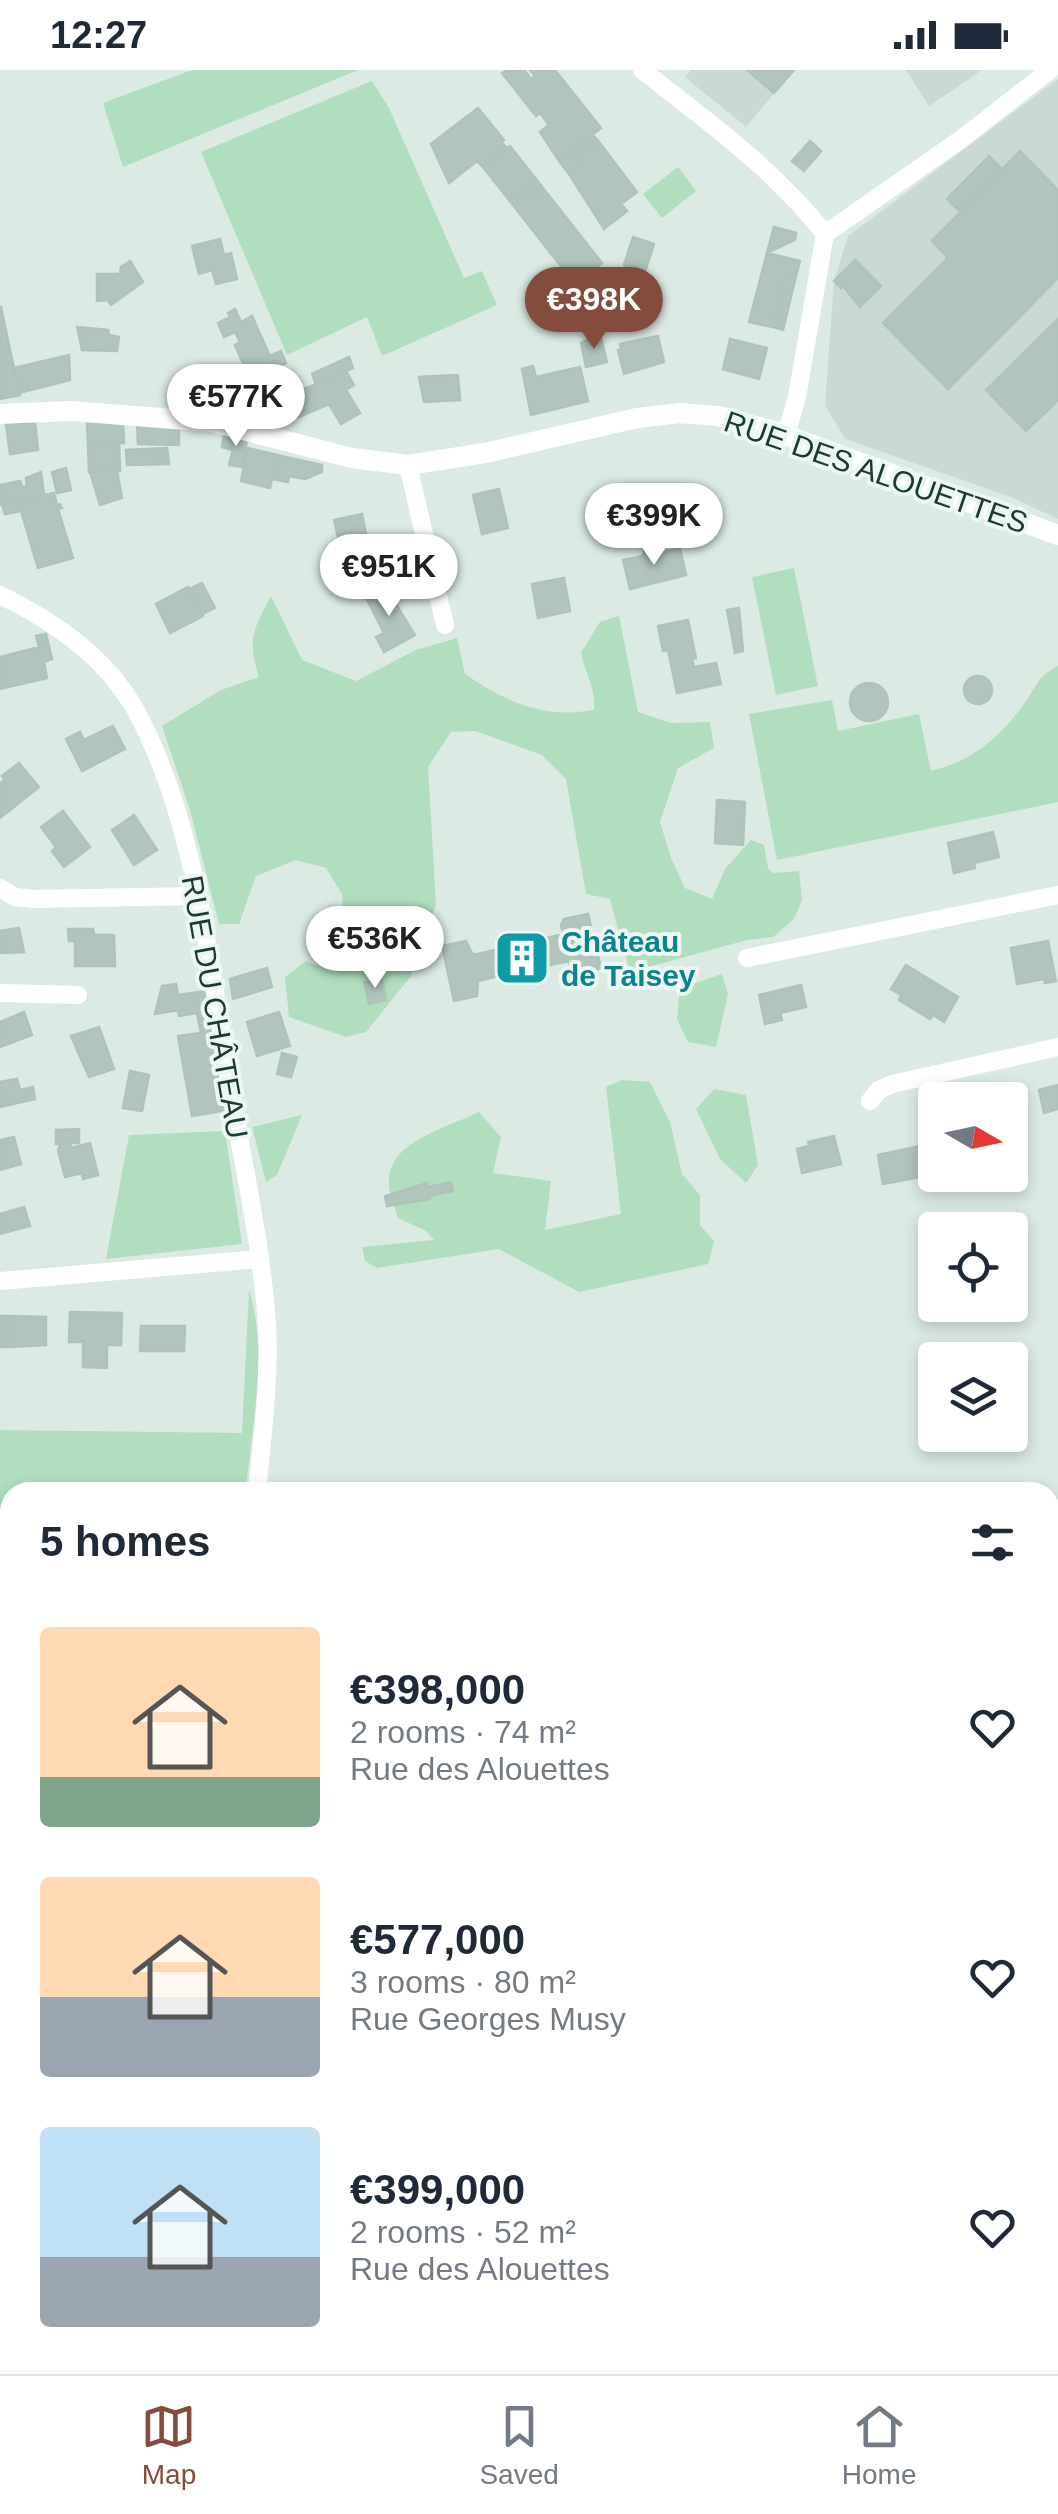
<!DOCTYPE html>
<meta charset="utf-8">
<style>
:root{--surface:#fff;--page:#f6f6f7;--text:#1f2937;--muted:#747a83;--line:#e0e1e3;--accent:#844c3d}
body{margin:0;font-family:Helvetica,sans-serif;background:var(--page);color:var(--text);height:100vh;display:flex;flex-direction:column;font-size:38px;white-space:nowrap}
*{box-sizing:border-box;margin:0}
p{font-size:32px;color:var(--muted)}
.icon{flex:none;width:55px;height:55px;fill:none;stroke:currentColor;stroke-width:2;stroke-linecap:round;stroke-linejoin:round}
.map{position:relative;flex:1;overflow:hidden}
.details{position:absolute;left:0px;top:1412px;width:1060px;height:892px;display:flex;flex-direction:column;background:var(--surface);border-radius:30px 30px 0 0;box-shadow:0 5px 15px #0003}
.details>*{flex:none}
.needle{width:65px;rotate:99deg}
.fabs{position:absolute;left:918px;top:1012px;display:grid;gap:20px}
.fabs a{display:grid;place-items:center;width:110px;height:110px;border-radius:10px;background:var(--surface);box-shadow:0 5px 15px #0003;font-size:50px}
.price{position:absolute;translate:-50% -85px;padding:0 22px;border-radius:35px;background:#fff;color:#222;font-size:32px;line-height:65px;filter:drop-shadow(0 2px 5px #0008)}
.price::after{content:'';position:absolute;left:50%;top:60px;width:30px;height:22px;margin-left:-15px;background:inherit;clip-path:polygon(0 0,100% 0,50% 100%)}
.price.on{background:var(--accent);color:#fff}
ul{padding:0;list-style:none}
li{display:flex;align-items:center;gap:30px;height:250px;padding:0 40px}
li span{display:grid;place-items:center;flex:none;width:280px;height:200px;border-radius:10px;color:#555}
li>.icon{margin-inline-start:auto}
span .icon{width:120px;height:120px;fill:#fffc;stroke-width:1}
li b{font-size:42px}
h2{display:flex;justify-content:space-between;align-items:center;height:120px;padding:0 40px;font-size:42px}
.status{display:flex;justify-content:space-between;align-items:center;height:70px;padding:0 50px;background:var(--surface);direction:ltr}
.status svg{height:28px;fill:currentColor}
.tabs{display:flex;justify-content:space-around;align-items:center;height:140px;border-top:2px solid var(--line);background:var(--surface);font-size:28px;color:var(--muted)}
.tabs a{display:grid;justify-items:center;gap:5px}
.tabs .on{color:var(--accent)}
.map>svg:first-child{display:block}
</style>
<div class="status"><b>12:27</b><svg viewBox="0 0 49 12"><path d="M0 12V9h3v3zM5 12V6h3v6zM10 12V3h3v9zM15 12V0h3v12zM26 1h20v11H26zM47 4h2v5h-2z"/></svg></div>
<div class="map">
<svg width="1058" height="2304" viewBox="0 0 1058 2304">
<rect width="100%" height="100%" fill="#dceae4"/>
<path fill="#cadad3" d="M 691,0 L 794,0 L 746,57 L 685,7 Z
M 906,0 L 982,0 L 929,36 Z
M 1058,9 L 1058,449 L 1011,427 L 845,369 L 825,335 L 834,211 L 848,166 Z"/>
<path fill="#b1debf" d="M 192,0 L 358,0 L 123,97 L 103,33 Z
M 372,11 L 389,38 L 464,208 L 482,201 L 497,235 L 382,286 L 367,247 L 287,285 L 201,82 Z
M 678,97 L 696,121 L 662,148 L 643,124 Z
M 794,498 L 818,616 L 776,625 L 752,507 Z
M 271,526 L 302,590 L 356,611 L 416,580 L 457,568 L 465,604 C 506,632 543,649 594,640 C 597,621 585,603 581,583 L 600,552 L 619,546 L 638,642 L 671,653 L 710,652 L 714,678 L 678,698 L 660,752 L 671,788 L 685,818 L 712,829 L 725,799 L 751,770 L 764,775 L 768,798 L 773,803 L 799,801 L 802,830 L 794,849 L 773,867 L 747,870 L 630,902 L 610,829 L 586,824 L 566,709 L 542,685 L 475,661 L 451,662 L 428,697 L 436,834 L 411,906 L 366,962 L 346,967 L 289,947 L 285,907 L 306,891 L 330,901 L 345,877 L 342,824 L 326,798 L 296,790 L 256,806 L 239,854 L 219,854 L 190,740 L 162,656 L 221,620 L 259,607 C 247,569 253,560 271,526 Z
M 1058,596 L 1058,732 L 777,790 L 749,644 L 832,630 L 838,661 L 919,644 L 931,701 C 974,690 1001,667 1026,631 C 1038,614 1038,606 1058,596 Z
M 722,904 L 728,924 L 716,977 L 688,972 L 677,949 L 680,918 Z
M 622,1010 L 650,1012 L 670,1052 L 682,1104 L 700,1125 L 700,1155 L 714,1171 L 708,1194 L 579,1222 L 499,1179 L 377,1198 L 365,1191 L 362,1177 L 434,1170 L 426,1161 L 398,1148 C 395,1137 388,1122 389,1110 C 390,1070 450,1057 479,1042 L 501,1067 L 493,1103 L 551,1111 L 545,1160 L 621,1144 L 606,1017 Z
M 714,1019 L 746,1025 L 758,1095 L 746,1113 L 720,1089 L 696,1039 Z
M 302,1045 L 277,1105 L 266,1112 L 252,1057 Z
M 225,1061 L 242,1174 L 106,1189 L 129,1065 Z
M 249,1220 C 269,1283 251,1358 246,1422 L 10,1422 L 10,1761 L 0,1763 L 0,1360 L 242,1363 Z
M 1058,1453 L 1058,1580 L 1050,1581 L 1050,1454 Z
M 1058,1725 L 1058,1889 L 1050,1887 L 1050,1726 Z"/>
<path fill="#b1c5bd" stroke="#aec4bb" stroke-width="2.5" d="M 507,0 L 524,0 L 531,9 L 535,6 L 530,0 L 555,0 L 601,58 L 559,91 L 540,62 L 549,55 L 540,43 L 536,46 L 502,3 Z
M 747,0 L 794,0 L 774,23 Z
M 478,38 L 504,70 L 502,72 L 507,79 L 483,97 L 477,91 L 449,113 L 431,74 Z
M 593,65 L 599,72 L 580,86 L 584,92 L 569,104 L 559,91 Z
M 810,71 L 821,81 L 804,101 L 792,91 Z
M 599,72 L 637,122 L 621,134 L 627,141 L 604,159 L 569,104 L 584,92 L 580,86 Z
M 510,76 L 536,109 L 509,130 L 483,97 Z
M 1020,81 L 1058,120 L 1058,208 L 948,319 L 883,253 L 948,188 L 932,171 Z
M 989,86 L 1002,99 L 960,142 L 947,129 Z
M 536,109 L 546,122 L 543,124 L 539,119 L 512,134 L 509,130 Z
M 539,119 L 543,124 L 546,122 L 602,193 L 575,214 L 512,134 Z
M 774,157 L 796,163 L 795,170 L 767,183 Z
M 633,167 L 654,174 L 645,202 L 624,195 Z
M 220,169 L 224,185 L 231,183 L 237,209 L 216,214 L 212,200 L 199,204 L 192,176 Z
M 767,183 L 800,191 L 796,206 L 786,203 L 773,257 L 749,252 Z
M 855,190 L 881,216 L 860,237 L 843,216 L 841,218 L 834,211 Z
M 130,191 L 143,212 L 111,235 L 108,230 L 97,231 L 97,204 L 120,204 L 121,197 Z
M 786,203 L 796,206 L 783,260 L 773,257 Z
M 1,237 L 10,280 L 0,282 L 0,237 Z
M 235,239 L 241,252 L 252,246 L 270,286 L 281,281 L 286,293 L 250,310 L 235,275 L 240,272 L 235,262 L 224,267 L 218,253 L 230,247 L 228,243 Z
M 1058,249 L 1058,330 L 1026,361 L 986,320 Z
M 77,257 L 108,260 L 109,265 L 119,267 L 117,281 L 82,280 Z
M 600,264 L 607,292 L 586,297 L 581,273 Z
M 658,266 L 664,292 L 624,304 L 618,280 L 621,279 L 620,274 Z
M 730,269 L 767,278 L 759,309 L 723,299 Z
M 10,280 L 20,325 L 0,329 L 0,282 Z
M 69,285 L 70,310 L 19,323 L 14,298 Z
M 349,287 L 353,298 L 316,314 L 312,304 Z
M 533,296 L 536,307 L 580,297 L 588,331 L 531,345 L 522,299 Z
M 275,298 L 295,344 L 266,346 L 250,310 Z
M 346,301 L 354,315 L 346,320 L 360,343 L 341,354 L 329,334 L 299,347 L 290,325 Z
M 458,305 L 460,330 L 424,332 L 419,307 Z
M 35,352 L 38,380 L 10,384 L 6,354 Z
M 87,353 L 123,354 L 124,373 L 88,374 Z
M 137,355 L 179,357 L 179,375 L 138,374 Z
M 224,364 L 247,369 L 243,397 L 229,395 L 233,380 L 222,377 Z
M 119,373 L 120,401 L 89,402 L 88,374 Z
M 167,378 L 169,394 L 127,395 L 126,380 Z
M 248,378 L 277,385 L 270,418 L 241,411 Z
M 277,385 L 322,395 L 322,402 L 305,409 L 289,406 L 288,412 L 272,409 Z
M 66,398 L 71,420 L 57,423 L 52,402 Z
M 117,401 L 122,428 L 100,435 L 90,402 Z
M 41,402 L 44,425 L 0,435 L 0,415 L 20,411 L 22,417 L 27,416 L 26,408 Z
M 499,419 L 508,458 L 482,464 L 473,425 Z
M 54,423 L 57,435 L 60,434 L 62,438 L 58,439 L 73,488 L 38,498 L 21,441 L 5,444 L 2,434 Z
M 362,444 L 370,484 L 343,489 L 334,450 Z
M 680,478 L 686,505 L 630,519 L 623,490 L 643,486 L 644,481 L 646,487 Z
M 564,508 L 570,541 L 538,548 L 532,514 Z
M 202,513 L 215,538 L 202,544 L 189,519 Z
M 384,515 L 415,565 L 384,582 L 376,567 L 384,563 L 365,526 Z
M 188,517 L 203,546 L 170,563 L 156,534 Z
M 739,538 L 743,581 L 735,583 L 727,540 Z
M 688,550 L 696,588 L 692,589 L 694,597 L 716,593 L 721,614 L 677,623 L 668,580 L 663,581 L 658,556 Z
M 46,564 L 52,589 L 44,592 L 47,608 L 0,619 L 0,587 L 39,577 L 36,566 Z
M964 620a14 14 0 1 1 28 0a14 14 0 1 1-28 0Z
M850 632a19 19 0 1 1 38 0a19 19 0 1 1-38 0Z
M 113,656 L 125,679 L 82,701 L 66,669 L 80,662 L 84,670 Z
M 19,693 L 39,717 L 0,748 L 0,713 L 5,710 L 2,706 Z
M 717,730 L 745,732 L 743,775 L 715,773 Z
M 63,741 L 90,777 L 64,797 L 52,781 L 56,777 L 41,757 Z
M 134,745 L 157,780 L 134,795 L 112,760 Z
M 993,762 L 999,787 L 974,793 L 975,798 L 954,803 L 948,773 Z
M 588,844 L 601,898 L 577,904 L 571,900 L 569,891 L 537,898 L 531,903 L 494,907 L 478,911 L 477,926 L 454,931 L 442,876 L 466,871 L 473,885 L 504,878 L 510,872 L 532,872 L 563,864 L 561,855 L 564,849 Z
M 19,858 L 24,882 L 0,883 L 0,861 Z
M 68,859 L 93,859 L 94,865 L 114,865 L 115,896 L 75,896 L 75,871 L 69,871 Z
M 1048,871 L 1056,911 L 1045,913 L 1044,909 L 1017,914 L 1011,878 Z
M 906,895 L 958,927 L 944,952 L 933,945 L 930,949 L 899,930 L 901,925 L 891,919 Z
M 267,898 L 272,917 L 233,929 L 230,909 Z
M 381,908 L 386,930 L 369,934 L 364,912 Z
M 176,914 L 178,925 L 207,921 L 209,935 L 155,944 L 162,916 Z
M 801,915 L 806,937 L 780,943 L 782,950 L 765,954 L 759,925 Z
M 209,935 L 228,1040 L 192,1046 L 178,966 L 201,963 L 197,943 L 179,946 L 178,940 Z
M 24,942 L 32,965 L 0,977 L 0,952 Z
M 279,942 L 290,976 L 257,986 L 247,952 Z
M 99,957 L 114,999 L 89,1007 L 71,966 Z
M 282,983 L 297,987 L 291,1007 L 277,1004 Z
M 130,1001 L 149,1005 L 142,1041 L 123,1038 Z
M 17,1009 L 20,1020 L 33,1017 L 35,1029 L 0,1037 L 0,1012 Z
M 1058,1015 L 1058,1039 L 1044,1043 L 1039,1020 Z
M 79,1059 L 79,1073 L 70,1073 L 71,1078 L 90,1073 L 98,1105 L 83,1109 L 82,1103 L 65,1107 L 58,1080 L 61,1074 L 56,1074 L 56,1060 Z
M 834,1066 L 841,1094 L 802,1103 L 797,1079 L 809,1076 L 808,1072 Z
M 14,1067 L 21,1094 L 0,1100 L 0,1070 Z
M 920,1076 L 926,1106 L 883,1114 L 878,1085 Z
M 451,1112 L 453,1121 L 429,1126 L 430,1129 L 387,1136 L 385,1126 L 427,1113 L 428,1117 Z
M 24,1137 L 30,1156 L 0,1164 L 0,1144 Z
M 70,1242 L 122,1243 L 121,1275 L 107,1275 L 107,1298 L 83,1297 L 83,1272 L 69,1272 Z
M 0,1246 L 11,1246 L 11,1277 L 0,1277 Z
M 11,1246 L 46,1247 L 46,1275 L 11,1277 Z
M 141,1256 L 185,1256 L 184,1281 L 140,1281 Z
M 1050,2126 L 1058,2126 L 1057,2171 L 1050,2170 Z
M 308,2295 L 339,2295 L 340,2299 L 335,2301 L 337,2304 L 312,2304 Z
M 874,2295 L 909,2295 L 912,2304 L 876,2304 Z"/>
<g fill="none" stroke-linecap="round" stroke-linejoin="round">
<path stroke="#fff" stroke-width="18" d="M 642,0 C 707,51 774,99 825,164
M 825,164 L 960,70 L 1050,0
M 786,365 L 797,327 L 825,164
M 408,395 L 445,555
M 0,525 C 55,552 106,587 136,641 C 196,751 209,894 230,1016 C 243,1095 262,1175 267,1256 C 270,1311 262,1367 257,1422
M 0,818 L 15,827 L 34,829 L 197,826
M 747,888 L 1058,825
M 0,923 L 78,925
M 870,1031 L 879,1020 L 892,1014 L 1058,977
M 0,1211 L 260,1189
M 0,1784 L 10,1783
M 1050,1973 L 1058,1975
M 0,2181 L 10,2179
M 1050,2197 L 1058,2199
M 271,2295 L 274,2304
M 622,2295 L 623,2304
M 709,2295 L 735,2295
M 793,2295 L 795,2304
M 936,2295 L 942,2304
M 406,2304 L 430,2295"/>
<path stroke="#fff" stroke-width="20" d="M 0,344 L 71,341 L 212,352 L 352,388 L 408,395 L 485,383 L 637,348 L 680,343 L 718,346 L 777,362 L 1058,465"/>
<path stroke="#256a5d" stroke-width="30" d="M 1050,1632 L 1058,1631
M 1050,1685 L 1058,1684
M 0,1874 L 10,1871
M 0,1930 L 10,1927"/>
</g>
<defs>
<g id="building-square" transform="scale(2.875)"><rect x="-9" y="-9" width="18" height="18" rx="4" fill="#0f9aa8" stroke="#ecf7f2"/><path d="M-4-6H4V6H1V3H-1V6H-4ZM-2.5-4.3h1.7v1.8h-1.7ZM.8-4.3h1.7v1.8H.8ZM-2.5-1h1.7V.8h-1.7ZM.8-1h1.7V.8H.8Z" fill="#fff"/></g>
</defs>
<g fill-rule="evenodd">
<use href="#building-square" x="522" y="888"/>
</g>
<g text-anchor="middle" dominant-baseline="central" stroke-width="8" stroke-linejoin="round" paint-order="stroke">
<g font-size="30" fill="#1c3a33" stroke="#ecf7f2">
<text transform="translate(876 402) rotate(19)">RUE DES ALOUETTES</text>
<text transform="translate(215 937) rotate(80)">RUE DU CHÂTEAU</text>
</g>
<g font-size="30" font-weight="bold" fill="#0d838f" stroke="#ecf7f2" text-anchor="start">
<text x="561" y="871">Château<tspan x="561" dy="34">de Taisey</tspan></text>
</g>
</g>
</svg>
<div class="fabs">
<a><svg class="needle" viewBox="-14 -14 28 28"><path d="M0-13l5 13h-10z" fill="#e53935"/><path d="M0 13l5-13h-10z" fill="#747a83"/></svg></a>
<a><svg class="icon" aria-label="locate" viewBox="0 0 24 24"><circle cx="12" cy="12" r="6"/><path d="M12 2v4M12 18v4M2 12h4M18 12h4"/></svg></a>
<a><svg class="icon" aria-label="layers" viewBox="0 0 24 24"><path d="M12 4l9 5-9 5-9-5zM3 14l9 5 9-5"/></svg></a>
</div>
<b class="price on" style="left:594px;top:282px">€398K</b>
<b class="price" style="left:236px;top:379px">€577K</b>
<b class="price" style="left:654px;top:498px">€399K</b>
<b class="price" style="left:389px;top:549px">€951K</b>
<b class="price" style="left:375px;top:921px">€536K</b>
<section class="details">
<h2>5 homes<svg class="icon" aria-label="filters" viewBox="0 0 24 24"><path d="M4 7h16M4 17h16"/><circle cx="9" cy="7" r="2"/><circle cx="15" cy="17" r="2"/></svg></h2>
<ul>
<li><span style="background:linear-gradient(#ffd9b3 75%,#7fa58c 0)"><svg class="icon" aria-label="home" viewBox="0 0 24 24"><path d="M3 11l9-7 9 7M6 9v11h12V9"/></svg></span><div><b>€398,000</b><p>2 rooms · 74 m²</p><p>Rue des Alouettes</p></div><svg class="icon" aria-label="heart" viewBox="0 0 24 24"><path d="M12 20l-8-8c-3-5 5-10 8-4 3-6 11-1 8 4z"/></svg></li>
<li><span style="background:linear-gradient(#ffd9b3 60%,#9aa5b1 0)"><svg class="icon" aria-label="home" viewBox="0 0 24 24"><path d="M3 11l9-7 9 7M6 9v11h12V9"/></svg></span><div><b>€577,000</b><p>3 rooms · 80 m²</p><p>Rue Georges Musy</p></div><svg class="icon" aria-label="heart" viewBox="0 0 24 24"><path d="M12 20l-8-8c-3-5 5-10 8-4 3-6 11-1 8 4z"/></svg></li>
<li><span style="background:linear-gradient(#bfe0f5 65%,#9aa5b1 0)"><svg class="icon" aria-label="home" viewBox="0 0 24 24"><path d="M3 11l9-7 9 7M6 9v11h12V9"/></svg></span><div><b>€399,000</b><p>2 rooms · 52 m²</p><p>Rue des Alouettes</p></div><svg class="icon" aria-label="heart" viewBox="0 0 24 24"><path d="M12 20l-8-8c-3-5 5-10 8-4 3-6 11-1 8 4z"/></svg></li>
</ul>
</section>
</div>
<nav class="tabs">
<a class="on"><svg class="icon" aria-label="map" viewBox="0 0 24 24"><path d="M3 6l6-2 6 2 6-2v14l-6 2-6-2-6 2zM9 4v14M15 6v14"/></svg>Map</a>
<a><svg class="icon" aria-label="saved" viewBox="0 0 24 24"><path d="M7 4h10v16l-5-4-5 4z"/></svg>Saved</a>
<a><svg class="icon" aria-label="home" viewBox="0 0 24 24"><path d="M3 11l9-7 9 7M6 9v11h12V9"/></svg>Home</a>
</nav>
